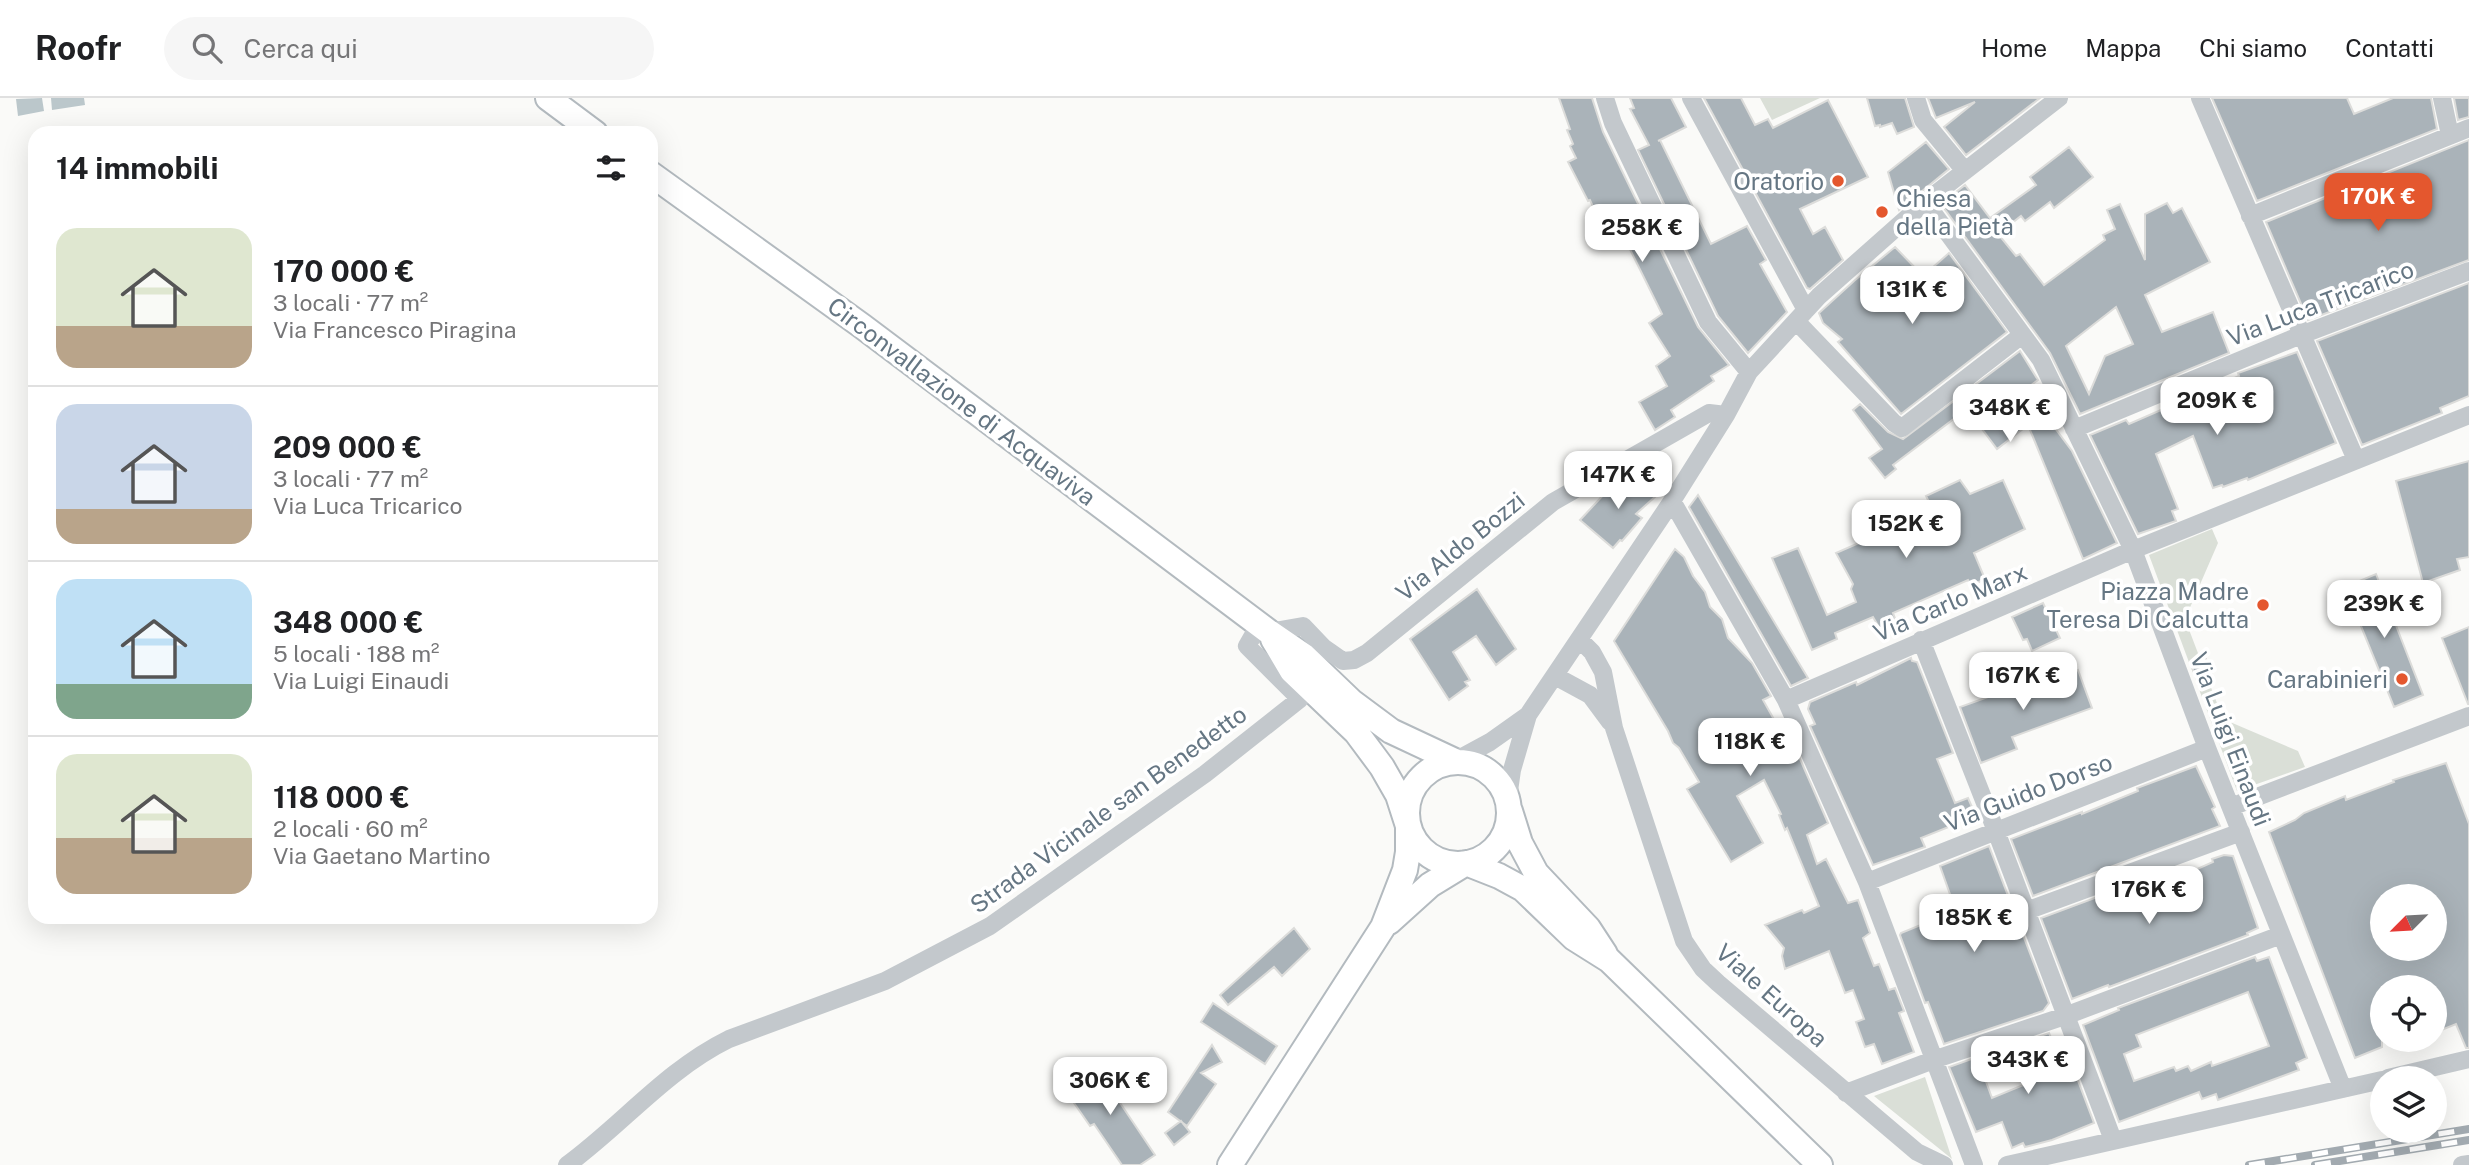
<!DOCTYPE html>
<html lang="it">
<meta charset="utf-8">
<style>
:root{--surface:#fff;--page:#f6f6f6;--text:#202124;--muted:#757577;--line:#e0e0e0;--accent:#e4572e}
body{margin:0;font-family:"Public Sans",sans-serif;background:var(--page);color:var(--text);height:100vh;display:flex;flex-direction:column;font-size:26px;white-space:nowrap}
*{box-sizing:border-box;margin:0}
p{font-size:23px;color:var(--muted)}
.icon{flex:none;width:38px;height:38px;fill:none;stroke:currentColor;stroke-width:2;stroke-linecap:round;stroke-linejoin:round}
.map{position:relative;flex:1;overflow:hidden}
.details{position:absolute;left:28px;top:28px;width:630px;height:798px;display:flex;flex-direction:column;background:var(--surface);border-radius:21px;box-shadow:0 7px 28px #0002}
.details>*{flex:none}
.needle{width:46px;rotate:246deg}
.fabs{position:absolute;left:2370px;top:786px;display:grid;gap:14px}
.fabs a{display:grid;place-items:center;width:77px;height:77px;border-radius:50%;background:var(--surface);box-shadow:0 7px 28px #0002;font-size:35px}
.price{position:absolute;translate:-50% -60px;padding:0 16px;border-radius:14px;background:#fff;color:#222;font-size:23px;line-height:46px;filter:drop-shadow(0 2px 4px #0008)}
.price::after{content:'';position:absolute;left:50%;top:42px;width:21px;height:16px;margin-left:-10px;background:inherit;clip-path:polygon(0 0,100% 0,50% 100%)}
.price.active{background:var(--accent);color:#fff}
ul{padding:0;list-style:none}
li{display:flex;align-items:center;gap:21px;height:175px;padding:0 28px}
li+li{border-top:2px solid var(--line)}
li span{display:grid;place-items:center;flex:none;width:196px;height:140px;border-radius:21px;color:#555}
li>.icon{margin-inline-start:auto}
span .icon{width:84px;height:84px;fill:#fffc;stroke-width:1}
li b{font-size:30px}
h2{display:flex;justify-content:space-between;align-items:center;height:84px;padding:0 28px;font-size:30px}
header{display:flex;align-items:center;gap:42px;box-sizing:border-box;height:98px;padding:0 35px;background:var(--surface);border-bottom:2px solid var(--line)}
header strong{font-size:33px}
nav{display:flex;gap:38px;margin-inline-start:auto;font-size:24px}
.search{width:490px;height:63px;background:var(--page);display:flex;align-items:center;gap:18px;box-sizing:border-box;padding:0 24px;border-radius:38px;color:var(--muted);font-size:26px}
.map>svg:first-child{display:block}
</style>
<header>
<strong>Roofr</strong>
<div class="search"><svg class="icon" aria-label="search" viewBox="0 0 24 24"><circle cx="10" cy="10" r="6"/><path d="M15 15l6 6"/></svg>Cerca qui</div>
<nav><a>Home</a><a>Mappa</a><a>Chi siamo</a><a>Contatti</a></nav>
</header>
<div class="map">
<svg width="2469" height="1067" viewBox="0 0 2469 1067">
<rect width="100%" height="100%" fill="#fafaf8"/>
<path fill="#dadfd7" d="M 1760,0 L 1820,0 L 1772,22 Z
M 2212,431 L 2218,445 L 2185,521 L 2223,621 L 2298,653 L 2305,669 L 2237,693 L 2149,457 Z
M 1925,979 L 1952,1061 L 1874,998 Z"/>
<path fill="#bbc7cb" d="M 42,0 L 44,13 L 18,18 L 16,1 Z
M 51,0 L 84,0 L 85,7 L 52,12 Z"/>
<path fill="#aab3b9" stroke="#dcdcda" stroke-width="2" fill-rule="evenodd" d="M 1559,0 L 1592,0 L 1603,34 L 1698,229 L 1729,267 L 1711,278 L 1714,283 L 1671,312 L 1675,319 L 1655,332 L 1639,304 L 1667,288 L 1656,268 L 1670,258 L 1649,225 L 1662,216 L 1615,121 L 1602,128 L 1590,102 L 1588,103 L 1568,64 L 1576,60 L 1570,48 L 1573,46 L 1567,32 L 1570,31 Z
M 1630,0 L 1671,0 L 1686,29 L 1658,43 L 1660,42 L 1711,146 L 1747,128 L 1766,162 L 1760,166 L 1787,214 L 1748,255 L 1718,218 L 1638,52 L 1649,47 L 1630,11 L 1634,10 Z
M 1704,0 L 1741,0 L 1755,27 L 1768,21 L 1773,30 L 1828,2 L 1868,79 L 1800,111 L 1813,136 L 1825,129 L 1843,162 L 1810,191 L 1807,190 Z
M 1867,0 L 1905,0 L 1914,29 L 1897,36 L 1892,25 L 1880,29 L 1880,27 L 1875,28 Z
M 1928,0 L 2040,0 L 1966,57 L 1944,29 L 1975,4 L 1936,20 Z
M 2212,0 L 2347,0 L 2354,16 L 2393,0 L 2431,0 L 2437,31 L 2257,103 Z
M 2454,0 L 2469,0 L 2469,19 L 2458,22 Z
M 2469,42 L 2469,162 L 2308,222 L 2266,124 Z
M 1926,44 L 1949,71 L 1899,112 L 1888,74 Z
M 2069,49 L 2093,79 L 2054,110 L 2050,104 L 2025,123 L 2021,118 L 1998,136 L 2016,158 L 2020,156 L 2044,187 L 2105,142 L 2103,137 L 2115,131 L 2107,112 L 2120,106 L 2145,162 L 2145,116 L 2167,105 L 2173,115 L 2182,110 L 2210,164 L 2145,197 L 2162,234 L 2213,214 L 2229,255 L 2080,316 L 2050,255 L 1941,106 L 1965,87 L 1990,120 L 2036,87 L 2030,79 ZM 2116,209 L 2133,246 L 2105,258 L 2089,296 L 2066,248 Z
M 1895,149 L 1923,178 L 1949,155 L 2007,234 L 1901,316 L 1838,244 L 1842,241 L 1823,225 L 1819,215 L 1854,183 Z
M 2469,185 L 2469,298 L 2440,310 L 2442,315 L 2362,347 L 2317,243 Z
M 2020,253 L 2038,282 L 2026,291 L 2072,353 L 2117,445 L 2083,461 L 2028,327 L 1997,351 L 1967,311 L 1893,367 L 1896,371 L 1885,380 L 1869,360 L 1882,351 L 1853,312 L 1860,306 L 1888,334 L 1903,341 Z
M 2297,254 L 2336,345 L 2248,382 L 2247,380 L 2223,389 L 2222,387 L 2213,390 L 2193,338 L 2156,356 L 2178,411 L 2172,413 L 2176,423 L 2138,436 L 2090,337 L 2126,322 L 2129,326 L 2239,278 L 2238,275 Z
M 2469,363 L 2469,459 L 2457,461 L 2460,472 L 2423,485 L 2396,383 Z
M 1620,379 L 1637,394 L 1648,384 L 1657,397 L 1636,416 L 1642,420 L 1622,443 L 1620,442 L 1613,450 L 1580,422 Z
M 1960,382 L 1970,396 L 2003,382 L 2025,431 L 1974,455 L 1985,481 L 1971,488 L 1968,482 L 1893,515 L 1896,523 L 1880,531 L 1873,519 L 1835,535 L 1837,541 L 1812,552 L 1772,460 L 1798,450 L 1827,517 L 1856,504 L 1851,491 L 1853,486 L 1836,455 L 1925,416 L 1929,404 L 1926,398 Z
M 1698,397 L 1791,552 L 1808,580 L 1791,588 L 1689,409 Z
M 1675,451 L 1684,459 L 1693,478 L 1705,494 L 1710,509 L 1722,521 L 1728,540 L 1752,565 L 1771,598 L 1763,602 L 1785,641 L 1790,638 L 1828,725 L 1807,737 L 1817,766 L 1826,761 L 1848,805 L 1858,802 L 1870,835 L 1863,840 L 1874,868 L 1879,866 L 1889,892 L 1895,890 L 1904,913 L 1899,915 L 1914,954 L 1882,966 L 1874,946 L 1865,949 L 1856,924 L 1864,921 L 1853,892 L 1845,895 L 1829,853 L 1785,871 L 1782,858 L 1784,850 L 1765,827 L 1802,812 L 1804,815 L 1819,808 L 1787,730 L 1785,732 L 1779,717 L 1781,716 L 1764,682 L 1737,698 L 1763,745 L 1731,764 L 1687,691 L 1699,684 L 1679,650 L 1673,645 L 1668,633 L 1614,543 Z
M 2376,476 L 2423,597 L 2394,609 L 2345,489 Z
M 1477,491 L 1516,551 L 1496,567 L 1476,538 L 1453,554 L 1470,582 L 1465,584 L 1468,588 L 1449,602 L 1410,541 Z
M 2043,505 L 2060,540 L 2032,553 L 2027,541 L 2023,542 L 2012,519 Z
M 2469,529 L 2469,606 L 2468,606 L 2442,540 Z
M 2205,558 L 2214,584 L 2200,590 L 2190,564 Z
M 1911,560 L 1912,563 L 1917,564 L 1953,655 L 1937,661 L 1955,705 L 1968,700 L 1976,718 L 1921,740 L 1925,749 L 1873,767 L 1810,628 L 1815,626 L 1808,611 L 1810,604 L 1856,584 L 1857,587 Z
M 2078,572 L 2092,610 L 2012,639 L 2017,651 L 1981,665 L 1960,609 L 2049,577 L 2051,582 Z
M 2446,665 L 2469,726 L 2469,950 L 2466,950 L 2456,926 L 2434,935 L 2434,889 L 2382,889 L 2382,949 L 2355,960 L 2269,734 L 2295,722 L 2304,715 L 2345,698 L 2346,702 L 2394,684 L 2393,682 ZM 2382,798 L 2434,798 L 2434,850 L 2382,850 Z
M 2196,668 L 2215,709 L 2212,711 L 2220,728 L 2033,798 L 2011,741 L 2082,714 L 2082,716 L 2138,693 L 2137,690 Z
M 1989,748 L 2049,905 L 2043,913 L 1944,946 L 1928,904 L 1925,905 L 1900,837 L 1901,835 L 1938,820 L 1934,810 L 1952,802 L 1940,768 Z
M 2224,757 L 2233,758 L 2258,830 L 2247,835 L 2248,837 L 2109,889 L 2108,887 L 2072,901 L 2041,820 L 2124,789 L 2125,794 L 2182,773 L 2184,777 L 2213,764 L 2212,761 Z
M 1294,830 L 1310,851 L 1282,878 L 1274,869 L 1228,907 L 1220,897 Z
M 2255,859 L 2257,863 L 2269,859 L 2307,960 L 2296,965 L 2299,972 L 2218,1002 L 2216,996 L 2202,1001 L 2199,994 L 2119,1024 L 2083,927 L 2119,912 L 2118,910 ZM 2248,894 L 2269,948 L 2212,968 L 2211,964 L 2191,973 L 2188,968 L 2176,973 L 2174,969 L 2134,983 L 2124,956 L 2141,949 L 2136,937 Z
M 1213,905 L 1277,948 L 1265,966 L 1201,924 Z
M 2049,935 L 2054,947 L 2063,943 L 2094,1025 L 2052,1042 L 2025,1049 L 2023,1045 L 2012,1050 L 2002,1024 L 1976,1034 L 1949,969 L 1977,959 L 1992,1000 L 2033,983 L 2018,946 Z
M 1212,947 L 1222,964 L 1201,975 L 1216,986 L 1187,1028 L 1168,1014 Z
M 1102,966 L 1116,987 L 1110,990 L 1155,1057 L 1140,1067 L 1122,1067 L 1094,1026 L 1090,1028 L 1065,992 Z
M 1181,1023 L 1190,1034 L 1174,1047 L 1165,1035 Z"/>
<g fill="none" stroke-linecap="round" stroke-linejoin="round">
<g stroke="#b3babf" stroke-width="28">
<path id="secondary" d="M 548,0 L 595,35
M 651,76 L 862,228 L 1269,534 L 1304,558 L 1352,604 L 1391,633 L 1455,663
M1407 715a51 51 0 1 1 102 0a51 51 0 1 1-102 0Z
M 1510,713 L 1520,745 L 1536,775 L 1588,830 L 1605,856
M 1389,824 L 1430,787 L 1466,765 L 1499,778 L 1523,791 L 1574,840 L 1609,862 L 1820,1067
M 1230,1067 L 1383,829 L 1405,772 L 1408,754 L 1408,728 L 1398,697 L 1382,669 L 1356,634 L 1292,573 L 1273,541"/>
</g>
<path stroke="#c3c8cc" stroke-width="18" d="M 1605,0 L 1613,25 L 1708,224 L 1749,274
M 1691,0 L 1806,212
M 1916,0 L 1923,22 L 1965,73
M 2200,0 L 2356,362
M 2442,0 L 2450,37
M 1925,104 L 2041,262 L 2133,452 L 2207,650 L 2343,991
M 2250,118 L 2469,30
M 1796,223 L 1894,325 L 1902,330 L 2022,237
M 2074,331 L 2301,237 L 2469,173
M 1672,403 L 1786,602 L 1867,784 L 1974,1067
M 1269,534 L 1303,528 L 1323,549 L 1343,563 L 1354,562 L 1367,555 L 1553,404 L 1709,315 L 1726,317
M 1579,541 L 1592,554 L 1603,574 L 1614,630 L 1684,843 L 1703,871 L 1718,885 L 1917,1054 L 1944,1067
M 1921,542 L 1996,733 L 2113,1042
M 1555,578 L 1590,597 L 1610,624
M 1786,602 L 2133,452 L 2469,317
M 1455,663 L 1490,644 L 1528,617
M 1508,700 L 1512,672 L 1528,617 L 1672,403 L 1726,317 L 1749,274 L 1819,198 L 1925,104 L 2059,0
M 2231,709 L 2469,618
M 1867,784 L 2207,650
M 2026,813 L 2241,734
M 2388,980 L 2469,961
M 1846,995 L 1936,961 L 2065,918 L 2281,837
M 567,1067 C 623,1026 666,972 729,941 L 885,883 L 990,828 L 1205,676 L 1300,601 L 1247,548 L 1259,527
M 2007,1067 L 2382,982
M 2462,1067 L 2469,1066"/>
<use href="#secondary" stroke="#fff" stroke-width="24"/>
<g stroke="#a2aab0" stroke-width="8">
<path id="rail" d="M 2249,1067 L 2469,1031
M 2315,1067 L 2469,1042"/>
</g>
<use href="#rail" stroke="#fff" stroke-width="5" stroke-dasharray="16" stroke-linecap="butt"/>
</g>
<g fill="#e4572e" stroke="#fff" stroke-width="2.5">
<circle cx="1838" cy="83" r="7"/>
<circle cx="1882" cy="114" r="7"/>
<circle cx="2263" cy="507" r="7"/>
<circle cx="2402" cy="581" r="7"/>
</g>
<g text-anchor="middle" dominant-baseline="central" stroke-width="7" stroke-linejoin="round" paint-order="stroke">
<g font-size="24" fill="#657683" stroke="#fff" text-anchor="end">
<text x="1824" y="83">Oratorio</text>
<text x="1896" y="100" text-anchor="start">Chiesa<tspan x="1896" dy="28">della Pietà</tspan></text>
<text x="2249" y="493">Piazza Madre<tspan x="2249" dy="28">Teresa Di Calcutta</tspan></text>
<text x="2388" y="581">Carabinieri</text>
</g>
<g font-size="24" fill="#657683" stroke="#fff">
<text transform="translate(2320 205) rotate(-21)">Via Luca Tricarico</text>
<text transform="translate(962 303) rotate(37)">Circonvallazione di Acquaviva</text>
<text transform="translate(1460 448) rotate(-39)">Via Aldo Bozzi</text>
<text transform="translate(1950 504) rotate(-23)">Via Carlo Marx</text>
<text transform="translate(2231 641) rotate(69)">Via Luigi Einaudi</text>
<text transform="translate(2028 694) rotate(-21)">Via Guido Dorso</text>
<text transform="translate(1108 711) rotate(-36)">Strada Vicinale san Benedetto</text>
<text transform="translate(1772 897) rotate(42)">Viale Europa</text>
</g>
</g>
</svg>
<div class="fabs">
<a><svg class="needle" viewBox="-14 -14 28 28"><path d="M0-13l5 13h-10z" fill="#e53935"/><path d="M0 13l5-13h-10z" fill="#757577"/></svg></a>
<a><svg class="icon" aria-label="locate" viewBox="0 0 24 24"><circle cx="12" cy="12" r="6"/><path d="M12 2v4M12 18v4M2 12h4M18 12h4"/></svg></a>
<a><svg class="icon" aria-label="layers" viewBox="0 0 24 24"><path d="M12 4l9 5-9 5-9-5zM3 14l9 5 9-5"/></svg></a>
</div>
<b class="price active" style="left:2378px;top:135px">170K €</b>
<b class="price" style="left:1642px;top:166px">258K €</b>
<b class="price" style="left:1912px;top:228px">131K €</b>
<b class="price" style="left:2217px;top:339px">209K €</b>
<b class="price" style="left:2010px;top:346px">348K €</b>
<b class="price" style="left:1618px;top:413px">147K €</b>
<b class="price" style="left:1906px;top:462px">152K €</b>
<b class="price" style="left:2384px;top:542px">239K €</b>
<b class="price" style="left:2023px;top:614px">167K €</b>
<b class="price" style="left:1750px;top:680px">118K €</b>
<b class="price" style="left:2149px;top:828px">176K €</b>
<b class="price" style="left:1974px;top:856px">185K €</b>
<b class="price" style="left:2028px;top:998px">343K €</b>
<b class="price" style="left:1110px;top:1019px">306K €</b>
<section class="details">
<h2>14 immobili<svg class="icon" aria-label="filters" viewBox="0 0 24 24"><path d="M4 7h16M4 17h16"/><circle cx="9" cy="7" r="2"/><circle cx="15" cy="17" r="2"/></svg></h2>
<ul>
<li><span style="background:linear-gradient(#dfe7d0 70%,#b9a48a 0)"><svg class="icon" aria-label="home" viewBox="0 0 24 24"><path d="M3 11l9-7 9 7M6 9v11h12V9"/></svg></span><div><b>170 000 €</b><p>3 locali · 77 m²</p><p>Via Francesco Piragina</p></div></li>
<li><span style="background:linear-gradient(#c9d6e8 75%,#b9a48a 0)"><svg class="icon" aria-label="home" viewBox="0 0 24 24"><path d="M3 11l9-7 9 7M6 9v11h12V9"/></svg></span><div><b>209 000 €</b><p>3 locali · 77 m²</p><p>Via Luca Tricarico</p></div></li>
<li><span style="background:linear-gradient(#bfe0f5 75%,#7fa58c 0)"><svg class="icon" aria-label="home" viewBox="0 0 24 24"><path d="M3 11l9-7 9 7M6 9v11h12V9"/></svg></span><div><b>348 000 €</b><p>5 locali · 188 m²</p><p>Via Luigi Einaudi</p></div></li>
<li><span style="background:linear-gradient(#dfe7d0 60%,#b9a48a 0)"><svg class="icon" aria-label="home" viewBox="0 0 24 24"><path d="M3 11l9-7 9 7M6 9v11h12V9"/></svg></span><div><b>118 000 €</b><p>2 locali · 60 m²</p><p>Via Gaetano Martino</p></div></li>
</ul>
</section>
</div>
